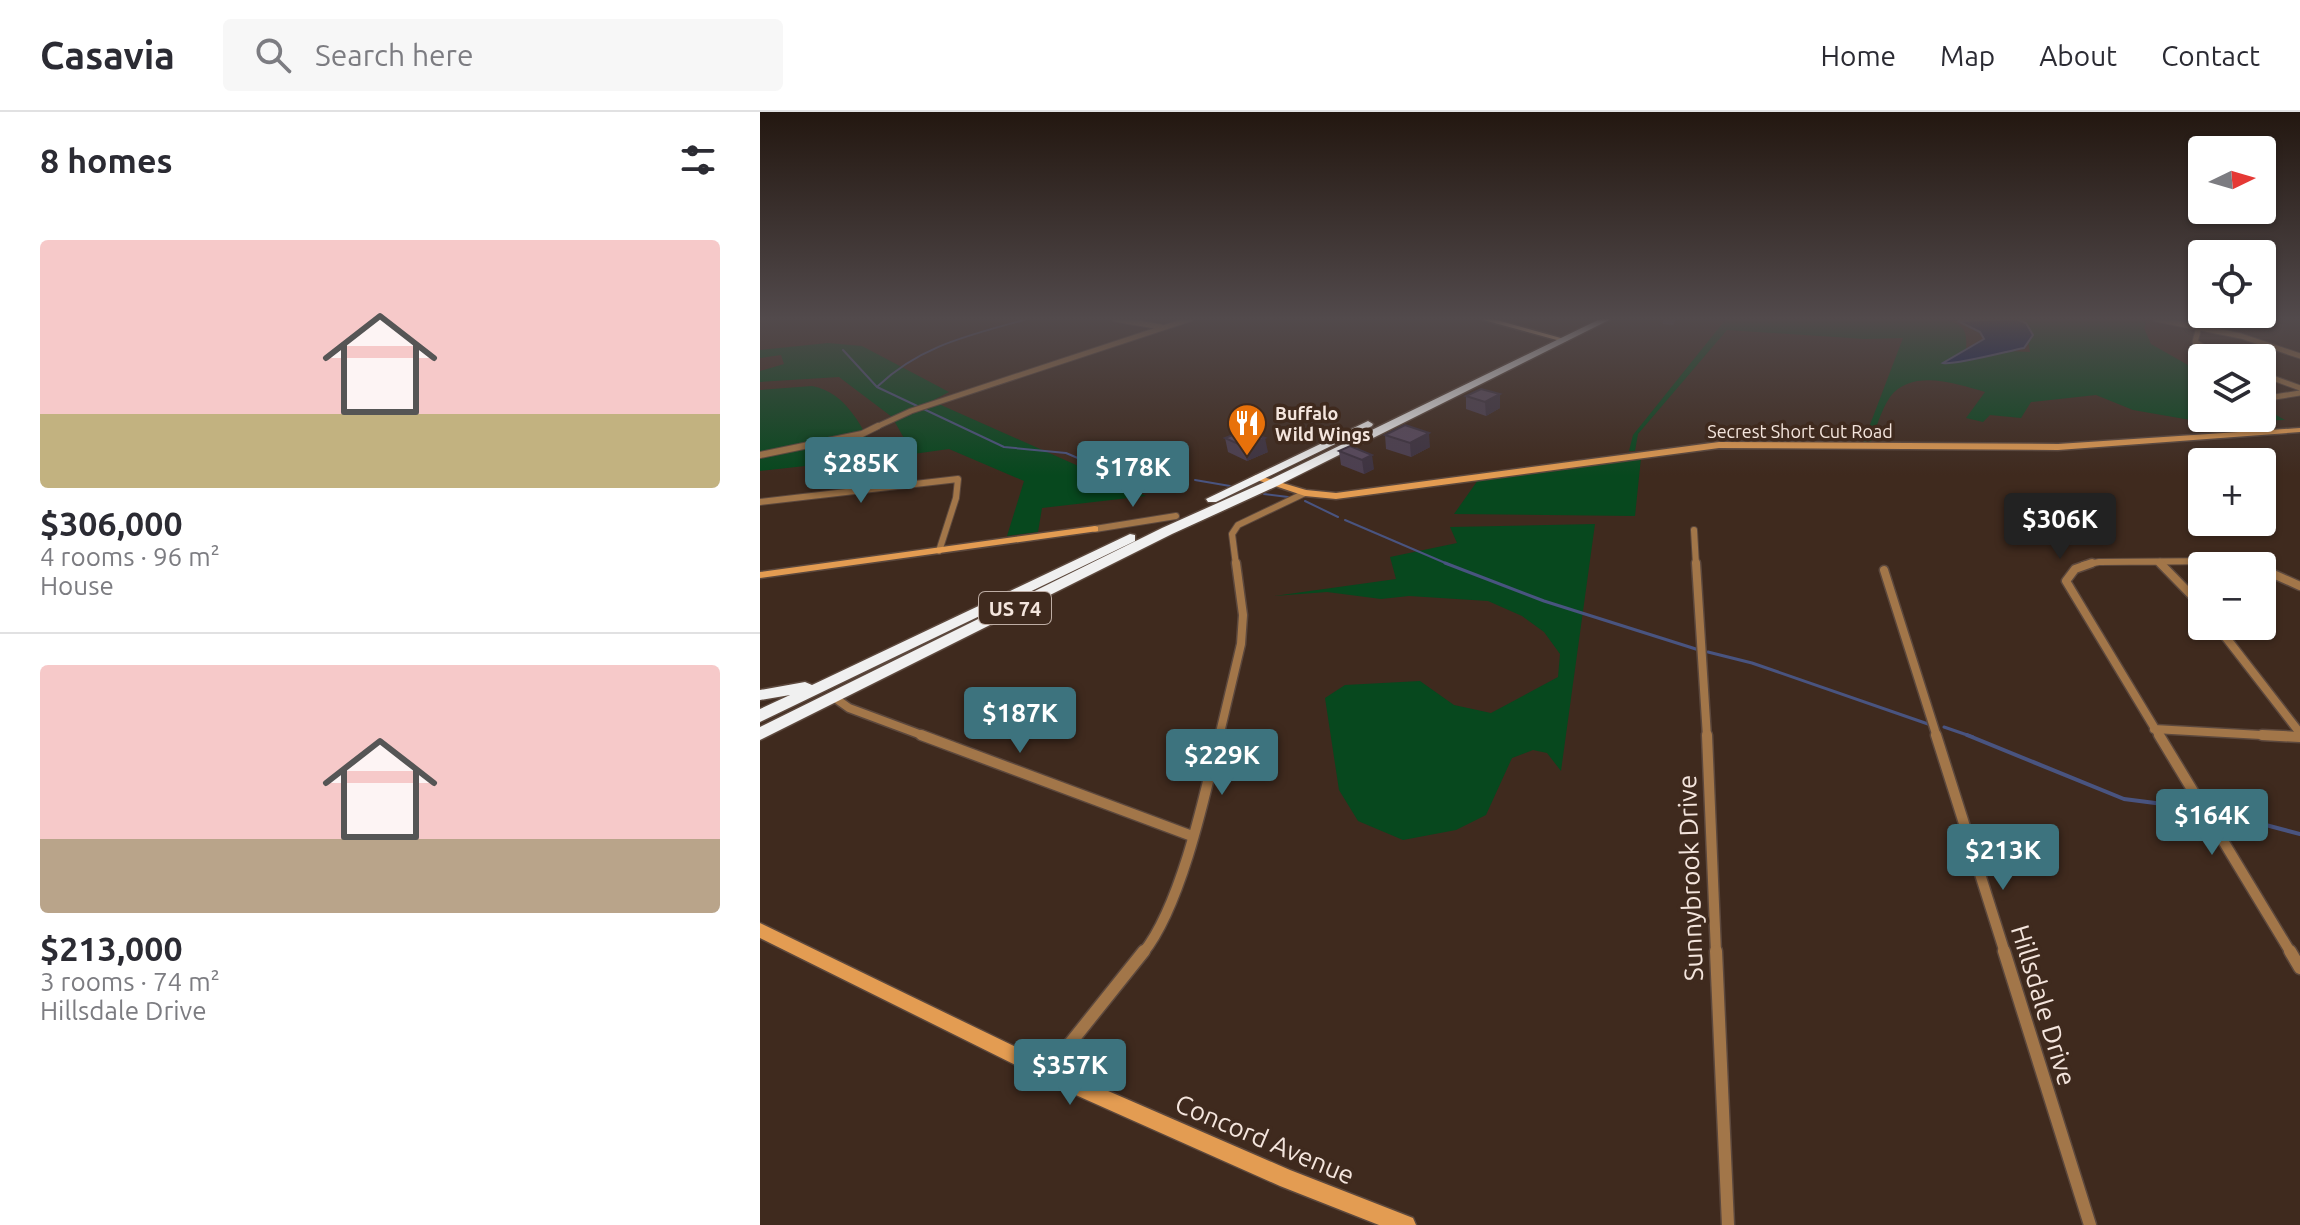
<!DOCTYPE html>
<meta charset="utf-8">
<style>
:root{--surface:#fff;--page:#f7f7f7;--text:#2b2b33;--muted:#7c7c81;--line:#e1e1e2;--accent:#3d737e}
body{margin:0;font-family:Ubuntu,sans-serif;background:var(--page);color:var(--text);height:100vh;display:flex;flex-direction:column;font-size:30px;white-space:nowrap}
*{box-sizing:border-box;margin:0}
p{font-size:26px;color:var(--muted)}
.icon{flex:none;width:44px;height:44px;fill:none;stroke:currentColor;stroke-width:2;stroke-linecap:round;stroke-linejoin:round}
.map{position:relative;flex:1;overflow:hidden}
.details{display:flex;flex-direction:column;background:var(--surface);width:760px}
.details>*{flex:none}
.needle{width:52px;rotate:85deg}
.tools{position:absolute;left:1428px;top:24px;display:grid;gap:16px}
.tools a{display:grid;place-items:center;width:88px;height:88px;border-radius:8px;background:var(--surface);box-shadow:0 2px 6px #0004;font-size:40px}
.price{position:absolute;translate:-50% -68px;padding:0 18px;border-radius:8px;background:var(--accent);color:#fff;font-size:26px;line-height:52px;filter:drop-shadow(0 2px 4px #0008)}
.price::after{content:'';position:absolute;left:50%;top:48px;width:24px;height:18px;margin-left:-12px;background:inherit;clip-path:polygon(0 0,100% 0,50% 100%)}
.price.current{background:#222;color:#fff}
ul{padding:0;list-style:none}
li{display:grid;align-content:center;gap:16px;height:424px;padding:0 40px}
li+li{border-top:2px solid var(--line)}
li span{display:grid;place-items:center;height:248px;border-radius:8px;color:#555}
li>.icon{margin-inline-start:auto}
span .icon{width:144px;height:144px;fill:#fffc;stroke-width:1}
li b{font-size:34px}
h2{display:flex;justify-content:space-between;align-items:center;height:96px;padding:0 40px;font-size:34px}
header{display:flex;align-items:center;gap:48px;box-sizing:border-box;height:112px;padding:0 40px;background:var(--surface);border-bottom:2px solid var(--line)}
header strong{font-size:38px}
nav{display:flex;gap:44px;margin-inline-start:auto;font-size:28px}
.search{width:560px;height:72px;background:var(--page);display:flex;align-items:center;gap:20px;box-sizing:border-box;padding:0 28px;border-radius:8px;color:var(--muted);font-size:30px}
main{display:flex;flex:1;min-height:0}
.map>svg:first-child{display:block}
</style>
<header>
<strong>Casavia</strong>
<div class="search"><svg class="icon" aria-label="search" viewBox="0 0 24 24"><circle cx="10" cy="10" r="6"/><path d="M15 15l6 6"/></svg>Search here</div>
<nav><a>Home</a><a>Map</a><a>About</a><a>Contact</a></nav>
</header>
<main>
<section class="details">
<h2>8 homes<svg class="icon" aria-label="filters" viewBox="0 0 24 24"><path d="M4 7h16M4 17h16"/><circle cx="9" cy="7" r="2"/><circle cx="15" cy="17" r="2"/></svg></h2>
<ul>
<li><span style="background:linear-gradient(#f6c9c9 70%,#c2b280 0)"><svg class="icon" aria-label="home" viewBox="0 0 24 24"><path d="M3 11l9-7 9 7M6 9v11h12V9"/></svg></span><div><b>$306,000</b><p>4 rooms · 96 m²</p><p>House</p></div></li>
<li><span style="background:linear-gradient(#f6c9c9 70%,#b9a48a 0)"><svg class="icon" aria-label="home" viewBox="0 0 24 24"><path d="M3 11l9-7 9 7M6 9v11h12V9"/></svg></span><div><b>$213,000</b><p>3 rooms · 74 m²</p><p>Hillsdale Drive</p></div></li>
</ul>
</section>
<div class="map">
<svg width="1540" height="1113" viewBox="0 0 1540 1113">
<rect width="100%" height="100%" fill="#3f2a1e"/>
<path fill="#07481e" d="M 966,207 L 1180,207 C 1201,211 1208,215 1206,237 L 1270,240 L 1264,207 L 1375,207 L 1386,210 L 1384,216 L 1391,232 L 1442,261 L 1442,306 L 1502,306 L 1502,295 L 1525,308 L 1442,310 L 1373,298 L 1336,283 L 1271,290 L 1261,306 L 1230,303 L 1223,310 L 1206,306 L 1225,280 C 1197,272 1152,256 1130,285 C 1121,298 1116,317 1110,332 L 1103,331 L 1143,226 L 1105,227 L 967,218 L 878,322 L 875,339 L 869,339 L 873,323 Z
M 68,231 L 102,234 L 189,280 L 172,289 L 386,384 L 282,396 L 278,420 L 247,424 L 264,369 L 189,337 L 153,342 L 132,305 L 79,265 L 0,270 L 0,259 L 24,252 L 21,243 L 0,246 L 0,238 Z
M 52,274 C 87,280 103,317 118,346 L 0,359 L 0,278 Z
M 881,346 L 875,404 L 694,402 L 718,368 Z
M 835,412 L 801,659 L 787,641 L 773,638 L 752,646 L 726,703 L 696,718 L 643,728 L 598,709 L 579,678 L 565,586 L 585,573 L 660,569 L 694,593 L 731,601 L 798,565 L 800,542 L 784,520 L 762,504 L 728,489 L 649,484 L 621,487 L 567,480 L 514,484 L 636,467 L 630,445 L 697,431 L 690,415 Z"/>
<path fill="#001658" stroke="#495480" stroke-width="2" d="M 1256,207 L 1266,211 L 1273,223 L 1264,236 C 1248,239 1193,254 1183,251 L 1224,227 L 1220,220 L 1198,209 Z"/>
<g fill="none" stroke-linecap="round" stroke-linejoin="round">
<path stroke="#495480" stroke-width="2" d="M 83,238 L 117,275 L 244,335 L 306,341 L 327,350
M 118,274 C 161,233 211,223 267,207
M 333,353 L 374,360
M 435,368 L 470,374
M 504,382 L 528,385
M 545,389 L 578,405
M 585,408 L 690,453"/>
<path stroke="#495480" stroke-width="3" d="M 685,451 L 784,489 L 939,538
M 948,540 L 992,551 L 1168,612
M 1184,615 L 1213,625"/>
<path stroke="#495480" stroke-width="4" d="M 1207,623 L 1364,687 L 1434,696
M 1449,698 L 1540,722"/>
<g stroke="#5c483d" stroke-width="7">
<path id="street-far4" d="M 355,207 L 401,215
M 1396,207 L 1481,224 L 1540,244
M 1439,215 L 1435,230 L 1461,246
M 1502,262 L 1540,276
M 1502,287 L 1540,281
M 114,316 L 151,299 L 430,207"/>
</g>
<g stroke="#5c483d" stroke-width="8">
<path id="street-far3" d="M 0,343 L 102,322 L 118,314
M 0,390 L 198,367 L 196,386 L 179,439
M 335,417 L 416,404
M 934,418 L 936,453
M 1399,450 L 1402,453
M 476,453 L 472,422 L 478,413 L 545,381
M 1323,453 L 1339,450 L 1468,449 L 1489,453"/>
</g>
<g stroke="#5c483d" stroke-width="11">
<path id="street-far2" d="M 936,451 L 947,625
M 1332,451 L 1315,457 L 1306,469 L 1400,625
M 1400,451 L 1442,494
M 1478,451 L 1494,454
M 1502,457 L 1540,474
M 1124,458 L 1177,625
M 1457,514 L 1540,621
M 75,586 L 89,596 L 167,625
M 1394,617 L 1539,625
M 459,625 L 481,532 L 483,503 L 476,451"/>
</g>
<g stroke="#5c483d" stroke-width="13">
<path id="street-far1" d="M 161,623 L 432,724
M 947,623 L 956,841
M 1176,623 L 1245,841
M 1399,623 L 1531,841
M 1502,623 L 1540,625
M 383,841 C 421,794 445,683 459,623"/>
</g>
<g stroke="#5c483d" stroke-width="15">
<path id="street" d="M 956,839 L 968,1113
M 1244,839 L 1330,1113
M 1530,839 L 1540,856
M 288,959 L 384,839"/>
</g>
<g stroke="#5c483d" stroke-width="3">
<path id="secondary" d="M 1540,316 L 1540,320 L 1298,338 L 959,336 L 576,387 L 545,384 L 491,366 L 496,363 L 546,378 L 576,381 L 959,330 L 1298,332 Z
M 335,414 L 338,415 L 338,419 L 0,466 L 0,460 Z
M 0,811 L 332,972 L 530,1058 L 653,1106 L 656,1113 L 619,1113 L 520,1074 L 318,984 L 0,826 Z"/>
</g>
<g stroke="#5c483d" stroke-width="3">
<path id="primary" d="M 720,207 L 733,207 L 808,228 L 804,230 Z"/>
</g>
<g stroke="#5c483d" stroke-width="3">
<path id="highway" d="M 840,207 L 851,207 L 515,375 L 412,422 L 0,628 L 0,615 L 402,416 L 507,369 Z
M 608,309 L 613,312 L 612,314 L 456,390 L 448,390 L 446,387 Z
M 370,422 L 375,423 L 375,429 L 0,610 L 0,597 L 30,583 L 0,588 L 0,578 L 45,570 L 52,573 Z"/>
</g>
<use href="#street-far4" stroke="#a27649" stroke-width="5"/>
<use href="#street-far3" stroke="#a27649" stroke-width="6"/>
<use href="#street-far2" stroke="#a27649" stroke-width="8"/>
<use href="#street-far1" stroke="#a27649" stroke-width="10"/>
<use href="#street" stroke="#a27649" stroke-width="12"/>
<use href="#secondary" fill="#e39c52" fill-rule="evenodd"/>
<use href="#primary" fill="#fbc58f" fill-rule="evenodd"/>
<use href="#highway" fill="#f0f0f0" fill-rule="evenodd"/>
</g>
<path fill="#4c3f50" d="M 903,207 L 917,207 L 913,213 L 903,212 Z
M 740,282 L 740,296 L 726,304 L 706,297 L 706,284 Z
M 625,323 L 670,335 L 651,345 L 626,337 Z
M 465,326 L 508,340 L 487,349 L 468,340 Z
M 590,334 L 614,357 L 604,362 L 581,353 L 579,339 Z"/>
<path fill="#3e3341" d="M 740,282 L 740,296 L 726,304 L 725,290 Z
M 669,321 L 670,335 L 651,345 L 650,331 Z
M 505,326 L 508,340 L 487,349 L 485,335 Z
M 612,343 L 614,357 L 604,362 L 602,348 Z"/>
<path fill="#58495d" stroke="#3e3341" stroke-width="2" d="M 721,277 L 740,282 L 725,290 L 706,284 Z
M 645,313 L 669,321 L 650,331 L 625,323 Z
M 483,319 L 505,326 L 485,335 L 465,326 Z
M 590,334 L 612,343 L 602,348 L 579,339 Z"/>
<linearGradient id="sky" x2="0" y2="1"><stop stop-color="#231710"/><stop offset="0.57" stop-color="#524a4c"/><stop offset="1" stop-color="#524a4c" stop-opacity="0"/></linearGradient>
<rect width="1540" height="363" fill="url(#sky)"/>
<defs>
<g id="restaurant-pin" transform="scale(2)"><path d="M0 17L-7.5 6A9.5 9.5 0 1 1 7.5 6Z" fill="#e8710a" stroke="#3f2a1e"/><path d="M-5-6h1v4h1v-4h1v4h1v-4h1v5L-1.5 .5V6h-2V.5L-5-1ZM5-6V6H3V1.5H1.5Q1.5-4 5-6Z" fill="#fff"/></g>
</defs>
<g fill-rule="evenodd">
<use href="#restaurant-pin" x="487" y="311"/>
</g>
<g text-anchor="middle" dominant-baseline="central" stroke-width="7" stroke-linejoin="round" paint-order="stroke">
<g font-size="18" font-weight="bold" fill="#f4e5dd" stroke="#3f2a1e" text-anchor="start">
<text x="515" y="301">Buffalo<tspan x="515" dy="21">Wild Wings</tspan></text>
</g>
<g font-size="18" fill="#f4e5dd" stroke="#3f2a1e">
<text x="1040" y="319">Secrest Short Cut Road</text>
</g>
<rect fill="#3f2a1e" stroke="#beada4" stroke-width="2" x="219" y="480" width="72" height="32" rx="6"/>
<g font-size="20" font-weight="bold" fill="#f4e5dd">
<text x="255" y="496">US 74</text>
</g>
<g font-size="26" fill="#f4e5dd" stroke="#3f2a1e">
<text transform="translate(930 766) rotate(-92)">Sunnybrook Drive</text>
<text transform="translate(1284 893) rotate(73)">Hillsdale Drive</text>
<text transform="translate(505 1027) rotate(23)">Concord Avenue</text>
</g>
</g>
</svg>
<div class="tools">
<a><svg class="needle" viewBox="-14 -14 28 28"><path d="M0-13l5 13h-10z" fill="#e53935"/><path d="M0 13l5-13h-10z" fill="#7c7c81"/></svg></a>
<a><svg class="icon" aria-label="locate" viewBox="0 0 24 24"><circle cx="12" cy="12" r="6"/><path d="M12 2v4M12 18v4M2 12h4M18 12h4"/></svg></a>
<a><svg class="icon" aria-label="layers" viewBox="0 0 24 24"><path d="M12 4l9 5-9 5-9-5zM3 14l9 5 9-5"/></svg></a>
<a>+</a>
<a>−</a>
</div>
<b class="price" style="left:101px;top:393px">$285K</b>
<b class="price" style="left:373px;top:397px">$178K</b>
<b class="price current" style="left:1300px;top:449px">$306K</b>
<b class="price" style="left:260px;top:643px">$187K</b>
<b class="price" style="left:462px;top:685px">$229K</b>
<b class="price" style="left:1452px;top:745px">$164K</b>
<b class="price" style="left:1243px;top:780px">$213K</b>
<b class="price" style="left:310px;top:995px">$357K</b>
</div>
</main>
